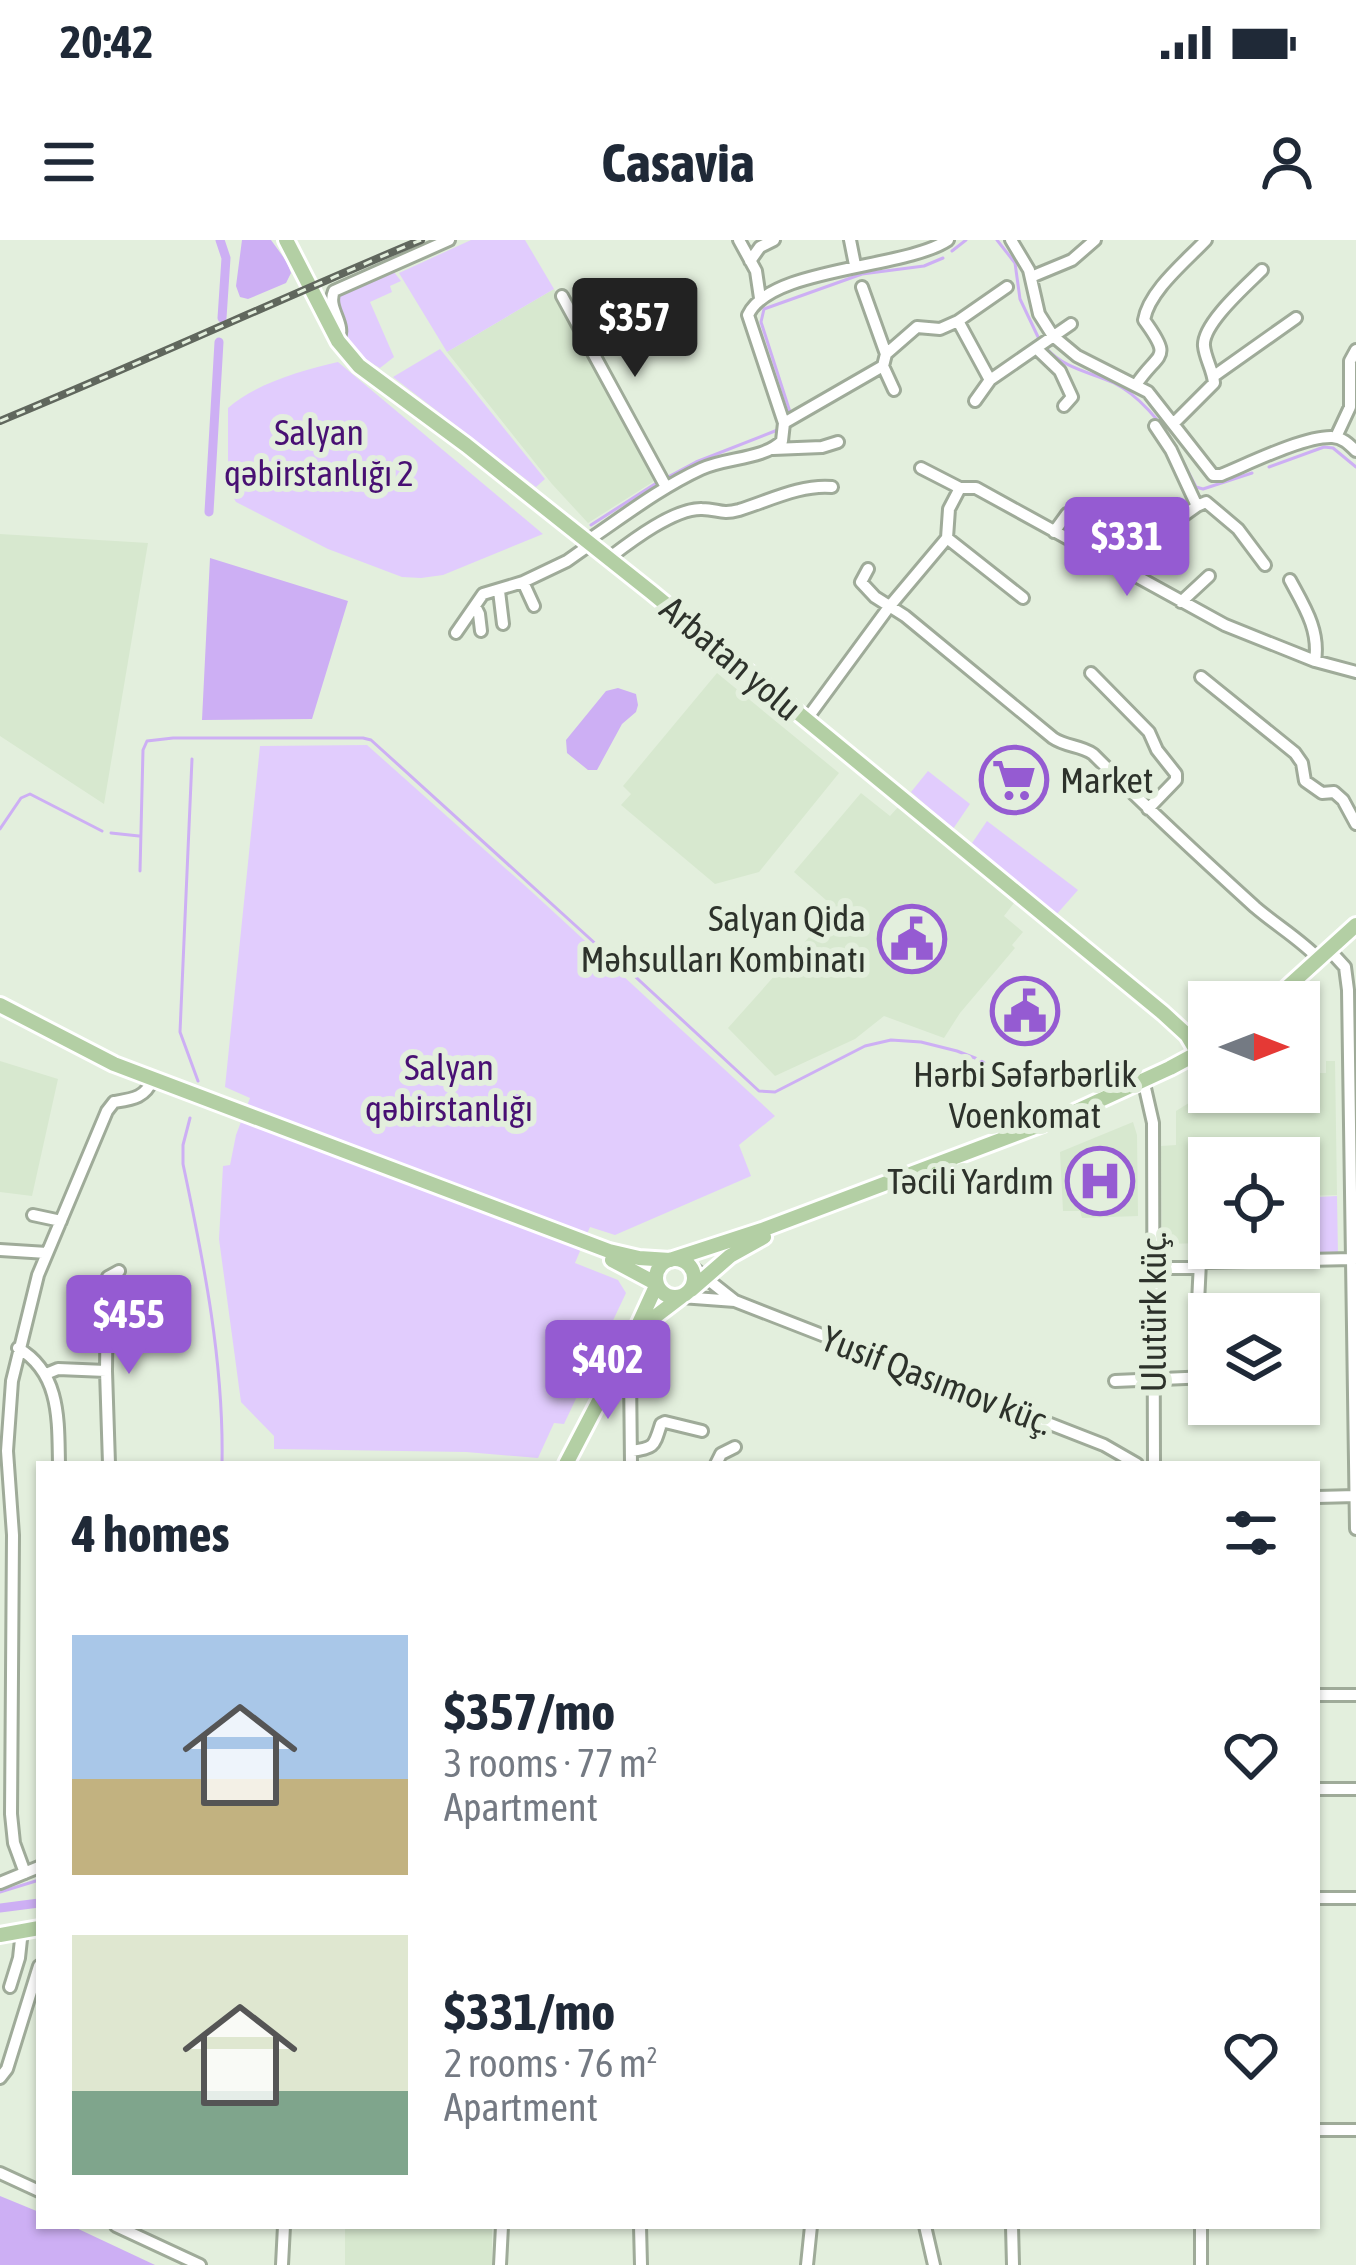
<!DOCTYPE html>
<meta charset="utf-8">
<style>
:root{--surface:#fff;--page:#f6f6f7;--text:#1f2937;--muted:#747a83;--accent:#955bd2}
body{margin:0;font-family:"Asap Condensed",sans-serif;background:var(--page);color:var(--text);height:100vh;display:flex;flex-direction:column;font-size:45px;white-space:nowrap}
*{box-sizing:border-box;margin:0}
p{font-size:39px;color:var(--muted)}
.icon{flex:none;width:66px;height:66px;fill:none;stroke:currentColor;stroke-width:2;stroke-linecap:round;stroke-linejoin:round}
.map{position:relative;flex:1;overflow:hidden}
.side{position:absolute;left:36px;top:1221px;width:1284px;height:768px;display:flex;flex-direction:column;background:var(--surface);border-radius:0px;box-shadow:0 3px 9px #0004}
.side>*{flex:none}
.needle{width:78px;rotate:90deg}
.controls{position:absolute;left:1188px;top:741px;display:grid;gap:24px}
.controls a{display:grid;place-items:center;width:132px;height:132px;border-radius:0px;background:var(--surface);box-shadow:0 3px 9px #0004;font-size:60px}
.price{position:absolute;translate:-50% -102px;padding:0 27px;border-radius:12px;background:var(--accent);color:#fff;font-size:39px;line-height:78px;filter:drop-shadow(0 3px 6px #0008)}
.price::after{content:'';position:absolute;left:50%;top:72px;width:36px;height:27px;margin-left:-18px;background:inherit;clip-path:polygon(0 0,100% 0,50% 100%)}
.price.on{background:#222;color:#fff}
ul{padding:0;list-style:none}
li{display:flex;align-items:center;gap:36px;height:300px;padding:0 36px}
li span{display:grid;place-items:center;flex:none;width:336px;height:240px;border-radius:0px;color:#555}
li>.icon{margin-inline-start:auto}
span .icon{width:144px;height:144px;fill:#fffc;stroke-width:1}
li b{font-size:51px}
h2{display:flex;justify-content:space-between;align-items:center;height:144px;padding:0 36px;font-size:51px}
.status{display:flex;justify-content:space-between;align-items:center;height:84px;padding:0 60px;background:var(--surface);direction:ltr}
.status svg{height:33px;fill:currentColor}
header{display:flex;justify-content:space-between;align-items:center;height:156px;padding:0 36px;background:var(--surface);font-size:54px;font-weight:700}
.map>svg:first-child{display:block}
</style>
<div class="status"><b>20:42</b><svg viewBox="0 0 49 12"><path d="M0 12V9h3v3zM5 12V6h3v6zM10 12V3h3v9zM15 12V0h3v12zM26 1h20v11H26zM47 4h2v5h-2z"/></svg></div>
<header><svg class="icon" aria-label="menu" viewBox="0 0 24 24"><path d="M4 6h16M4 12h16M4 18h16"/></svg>Casavia<svg class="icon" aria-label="person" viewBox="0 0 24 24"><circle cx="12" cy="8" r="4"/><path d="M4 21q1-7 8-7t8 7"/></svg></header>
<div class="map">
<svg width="1356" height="2025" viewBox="0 0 1356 2025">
<rect width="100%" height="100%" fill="#e3efdd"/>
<path fill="#d7e8cf" d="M 554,49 L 656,240 L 588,283 L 552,244 L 447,112 Z
M 0,294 L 148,303 L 104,564 L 0,496 Z
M 717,433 L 839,533 L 759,632 L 715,644 L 621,565 L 631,554 L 623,546 Z
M 861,553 L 890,576 L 899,566 L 1014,663 L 1004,676 L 1023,692 L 1012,705 L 1015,708 L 960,773 L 944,798 L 884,776 L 855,799 L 775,836 L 728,788 L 835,668 L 794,632 Z
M 0,821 L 58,839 L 32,956 L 0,952 Z
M 1308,821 L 1309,833 L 1326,833 L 1326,821 L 1335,821 L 1337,955 L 1299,956 L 1299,918 L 1209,918 L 1209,1003 L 1162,1004 L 1161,906 L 1176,905 L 1176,871 L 1192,861 L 1190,854 L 1209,844 L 1209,852 L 1299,852 L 1299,824 Z
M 1133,882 L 1137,895 L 1138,976 L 1082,978 L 1080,971 L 1063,971 L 1060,912 Z
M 345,1986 L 492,1986 L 492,2025 L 345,2025 Z"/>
<path fill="#e1ccfd" d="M 471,0 L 525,0 L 554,49 L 447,112 L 399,33 Z
M 394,32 L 401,41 L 390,46 L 392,52 L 370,62 L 394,117 L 380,128 C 348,111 346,94 336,62 L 340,55 Z
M 440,109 L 545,239 L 536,247 L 393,137 Z
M 338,122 L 543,294 L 443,335 L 421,338 L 402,337 L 328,309 L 236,262 L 228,248 L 228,168 C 257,143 300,131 338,122 Z
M 367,505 L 532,652 L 775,876 L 739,905 L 751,936 L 615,995 L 590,987 L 575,1023 L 618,1040 L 626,1053 L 564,1184 L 554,1183 L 538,1218 L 466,1212 L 274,1209 L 274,1196 L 241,1162 L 219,999 L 223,926 L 230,925 L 236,895 L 250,858 L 225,847 L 260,506 Z
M 928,531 L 970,564 L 953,589 L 911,552 Z
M 987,581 L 1078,650 L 1056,675 L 970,606 Z
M 1337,956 L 1338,1016 L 1240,1018 L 1240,1008 L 1299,1008 L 1299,958 Z"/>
<path fill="#cdaff4" d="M 242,0 L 271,0 L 287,22 L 291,33 L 286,43 L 248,59 L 240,57 L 236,46 Z
M 210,318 L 348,361 L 312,479 L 202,480 Z
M 618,448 L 636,454 L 638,465 L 636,472 L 622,484 L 597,530 L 588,530 L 567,513 L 566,500 L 606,451 Z
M 0,1956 L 39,1972 L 39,1986 L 72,1986 L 155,2025 L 0,2025 Z"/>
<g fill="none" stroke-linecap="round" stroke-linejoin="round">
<path stroke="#cdaff4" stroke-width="3" d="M 997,0 L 1015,23 L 1020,59 L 1039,99
M 952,11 L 966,0
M 1046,108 C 1065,129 1090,132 1114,143 C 1138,155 1162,182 1174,206
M 790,172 L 761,82 L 764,69 L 862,34 L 924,26 L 943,18
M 1179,214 L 1196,247 L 1203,249 L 1252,233
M 1269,227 L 1324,207 L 1333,208 L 1356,227
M 668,237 L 696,222 L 780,189
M 591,285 L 658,242
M 192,519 L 180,792 L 198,841
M 0,589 L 21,558 L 30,554 L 102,591
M 111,593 L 139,596
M 140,631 L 143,510 L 147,501 L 173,498 L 363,498 L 371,500 L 598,706
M 614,717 L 759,851 L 775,852 L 865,806 L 891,800 L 921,802 L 957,811 L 1040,843 L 1073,840
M 190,878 L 183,905 L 183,924 C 204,1023 224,1123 222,1224
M 0,1652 L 39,1640"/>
<path stroke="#cdaff4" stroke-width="9" d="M 220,0 L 226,18 L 222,78
M 209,272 L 219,102
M 0,1668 L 39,1663"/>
<g stroke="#9fab99" stroke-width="16">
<path id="minor" d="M 739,0 L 756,31 L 760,58
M 850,0 L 855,25
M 1011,0 L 1029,30 L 1039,74 L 1053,96 L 1077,116 L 1148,152 L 1213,235 L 1221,235 C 1248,224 1304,196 1332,197 C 1342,197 1349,204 1356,211
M 750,21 L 760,7 L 774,0
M 1031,37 L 1072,20 L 1095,0
M 562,56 L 666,247
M 958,81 L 1007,47
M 338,101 C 347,83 326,69 334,51 L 449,0
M 1037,109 L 1060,131 L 1072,157 L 1064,166
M 886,114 L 917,87 L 940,89 L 958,81 L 990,140 L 1071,84
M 883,126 L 894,150
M 1214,136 L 1296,78
M 1136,145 C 1158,111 1174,121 1144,80 C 1149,51 1185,22 1206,0
M 975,161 L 990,140
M 784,183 L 883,126 L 886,114 L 862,47
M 1173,184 L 1214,143 C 1213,130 1205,118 1204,106 C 1202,84 1247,45 1262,30
M 1336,197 L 1350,167 L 1350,121 L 1356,110
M 773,209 L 822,207 L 838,202
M 921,228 L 960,248 L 976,248 L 1225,385 L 1315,421 L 1356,432
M 1197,266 L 1206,262 L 1238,289 L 1265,325
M 1089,269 L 1106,291 L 1120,316
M 1054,292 L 1067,274
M 947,298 L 949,269 L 960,248
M 587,301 C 624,276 660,248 701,229 C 727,217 762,220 782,201 L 784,183 L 748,75 C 770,27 905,29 948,0
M 609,318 C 630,302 674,268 702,269 C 718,269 721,275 739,270 C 768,261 802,244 832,247
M 1112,325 L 1120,316 L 1148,301 L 1197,266 L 1171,210 L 1155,186
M 868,329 L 861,342 L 875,357 L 905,376 L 1053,498 C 1066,507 1080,505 1093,514 C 1146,567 1200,617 1255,667 C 1277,686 1300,699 1320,720
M 1290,340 C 1304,366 1320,390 1315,421
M 523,342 L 534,366
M 499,351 L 503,384
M 1181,362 L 1209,336
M 475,366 L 479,374 L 481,391
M 456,393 L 483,354 L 523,342 L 567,321 L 591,304
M 1091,433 L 1149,492 L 1157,510 L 1176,534 L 1176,540 L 1148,569
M 1201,437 L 1295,513 L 1302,523 L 1305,541 L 1322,553 L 1334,552 L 1343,560 L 1356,584
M 806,480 L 889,367 L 947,298 L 1023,358
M 1334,715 L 1345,727 L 1348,750 L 1356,1289
M 1145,848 L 1153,883 L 1154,1224
M 33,975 L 61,981
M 0,1010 L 47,1013
M 1152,1028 L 1197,1028
M 681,1057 L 735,1061 L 687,1023
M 735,1061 L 1104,1205 L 1137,1224
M 1198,1063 L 1200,1022 L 1353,1019
M 18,1108 C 61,1133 58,1181 59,1224
M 619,1121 L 630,1132 L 631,1224
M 46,1134 L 58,1129 L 106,1131
M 1115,1141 L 1209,1137
M 631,1211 C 655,1208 654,1206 661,1184 L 665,1182 L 702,1191
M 109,1224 L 106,1131 L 107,1047 L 108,1037 L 119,1031
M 716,1224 L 721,1214 L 735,1207
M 1317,1257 L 1356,1256
M 1317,1455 L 1356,1455
M 1317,1549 L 1356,1549
M 25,1633 L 14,1603 L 11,1574 L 13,1295 L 7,1211 L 12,1141 L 38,1035 L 107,871 L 114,862 C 133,859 145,858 153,839
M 0,1643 L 39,1627
M 1317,1658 L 1356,1658
M 10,1747 L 19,1718 L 22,1690
M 0,1838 L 7,1829 L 39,1726
M 1317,1890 L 1356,1890
M 0,1933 L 39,1951
M 116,1986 L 200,2025
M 640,1986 L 641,2025
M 925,1986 L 934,2025
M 1012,1986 L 1013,2025
M 1201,1986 L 1201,2025
M 282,2025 L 284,1986
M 500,2025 L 502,1986
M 807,2025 L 811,1986"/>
</g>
<g stroke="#fff" stroke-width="20">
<path id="major" d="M 286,0 L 338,101 L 359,126 L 466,205 L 651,352 L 1163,773 L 1187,795 L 1200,817
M 1271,762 L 1356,685
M 0,765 L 114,824 L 609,1011 L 639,1018 L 670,1020 L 762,990 L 1072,873 L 1170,828 L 1209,807
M656 1038a19 19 0 1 1 38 0a19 19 0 1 1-38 0Z
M 612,1020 L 657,1044 L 635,1092 L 681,1057
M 691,1050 L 730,1016 L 764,997
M 566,1224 L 635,1092
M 0,1695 L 39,1688"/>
</g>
<use href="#minor" stroke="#fff" stroke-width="10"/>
<use href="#major" stroke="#b3cfa4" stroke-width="14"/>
<g stroke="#60675d" stroke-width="8">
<path id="rail" d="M 0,181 C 141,123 280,59 421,0"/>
</g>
<use href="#rail" stroke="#e3efdd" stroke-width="3" stroke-dasharray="9" stroke-linecap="butt"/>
</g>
<defs>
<g id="supermarket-ring" transform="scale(3.45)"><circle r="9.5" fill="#e3efdd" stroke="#955bd2" stroke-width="1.5"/><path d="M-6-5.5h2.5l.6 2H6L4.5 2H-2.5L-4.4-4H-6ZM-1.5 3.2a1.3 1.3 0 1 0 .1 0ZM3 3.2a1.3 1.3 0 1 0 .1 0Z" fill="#955bd2"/></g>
<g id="civic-ring" transform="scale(3.45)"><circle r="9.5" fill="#e3efdd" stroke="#955bd2" stroke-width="1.5"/><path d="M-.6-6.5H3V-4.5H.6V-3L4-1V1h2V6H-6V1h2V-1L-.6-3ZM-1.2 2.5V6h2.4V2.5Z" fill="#955bd2"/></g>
<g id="hospital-ring" transform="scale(3.45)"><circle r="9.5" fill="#e3efdd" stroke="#955bd2" stroke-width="1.5"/><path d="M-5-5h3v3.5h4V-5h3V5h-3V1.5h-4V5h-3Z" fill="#955bd2"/></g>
</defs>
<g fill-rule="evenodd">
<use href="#supermarket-ring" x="1014" y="540"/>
<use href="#civic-ring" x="912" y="699"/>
<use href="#civic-ring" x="1025" y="771"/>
<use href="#hospital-ring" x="1100" y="941"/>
</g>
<g text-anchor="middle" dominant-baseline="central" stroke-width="12" stroke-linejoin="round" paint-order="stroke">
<g font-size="36" fill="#481073" stroke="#e3efdd">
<text x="319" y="192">Salyan<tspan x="319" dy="41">qəbirstanlığı 2</tspan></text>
<text x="449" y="827">Salyan<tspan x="449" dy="41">qəbirstanlığı</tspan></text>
</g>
<g font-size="36" fill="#2d322b" stroke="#e3efdd">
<text transform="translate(731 418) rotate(40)">Arbatan yolu</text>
<text transform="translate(1153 1072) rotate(-90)">Ulutürk küç.</text>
<text transform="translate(937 1140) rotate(21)">Yusif Qasımov küç.</text>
</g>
<g font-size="36" fill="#2d322b" stroke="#e3efdd" text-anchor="end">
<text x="1060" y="540" text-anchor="start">Market</text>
<text x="866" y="678">Salyan Qida<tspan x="866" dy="41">Məhsulları Kombinatı</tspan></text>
<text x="1025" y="834" text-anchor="middle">Hərbi Səfərbərlik<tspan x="1025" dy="41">Voenkomat</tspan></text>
<text x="1054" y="941">Təcili Yardım</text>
</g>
</g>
</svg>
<div class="controls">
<a><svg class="needle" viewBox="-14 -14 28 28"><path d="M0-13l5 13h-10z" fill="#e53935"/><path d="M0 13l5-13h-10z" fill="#747a83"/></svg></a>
<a><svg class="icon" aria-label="locate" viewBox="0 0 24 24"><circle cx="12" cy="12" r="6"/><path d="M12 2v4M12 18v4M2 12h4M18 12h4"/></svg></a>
<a><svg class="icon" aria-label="layers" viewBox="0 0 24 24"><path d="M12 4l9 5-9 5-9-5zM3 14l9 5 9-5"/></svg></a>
</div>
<b class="price on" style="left:635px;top:140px">$357</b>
<b class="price" style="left:1127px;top:359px">$331</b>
<b class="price" style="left:129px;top:1137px">$455</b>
<b class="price" style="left:608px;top:1182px">$402</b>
<section class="side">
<h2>4 homes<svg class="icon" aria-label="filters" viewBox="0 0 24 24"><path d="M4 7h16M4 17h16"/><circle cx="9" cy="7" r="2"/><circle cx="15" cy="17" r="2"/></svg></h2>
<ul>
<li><span style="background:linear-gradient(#a9c7e8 60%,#c2b280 0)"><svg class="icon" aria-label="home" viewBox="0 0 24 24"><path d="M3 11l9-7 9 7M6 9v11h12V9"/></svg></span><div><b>$357/mo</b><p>3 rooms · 77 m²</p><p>Apartment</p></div><svg class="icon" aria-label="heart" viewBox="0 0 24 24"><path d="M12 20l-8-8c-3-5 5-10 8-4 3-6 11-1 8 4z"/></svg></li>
<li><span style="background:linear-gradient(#dfe7d0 65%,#7fa58c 0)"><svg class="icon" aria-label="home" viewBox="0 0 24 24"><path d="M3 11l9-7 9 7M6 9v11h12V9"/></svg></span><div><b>$331/mo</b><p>2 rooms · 76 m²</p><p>Apartment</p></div><svg class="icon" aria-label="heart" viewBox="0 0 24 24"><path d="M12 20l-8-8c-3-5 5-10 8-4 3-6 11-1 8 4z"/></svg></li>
</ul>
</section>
</div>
